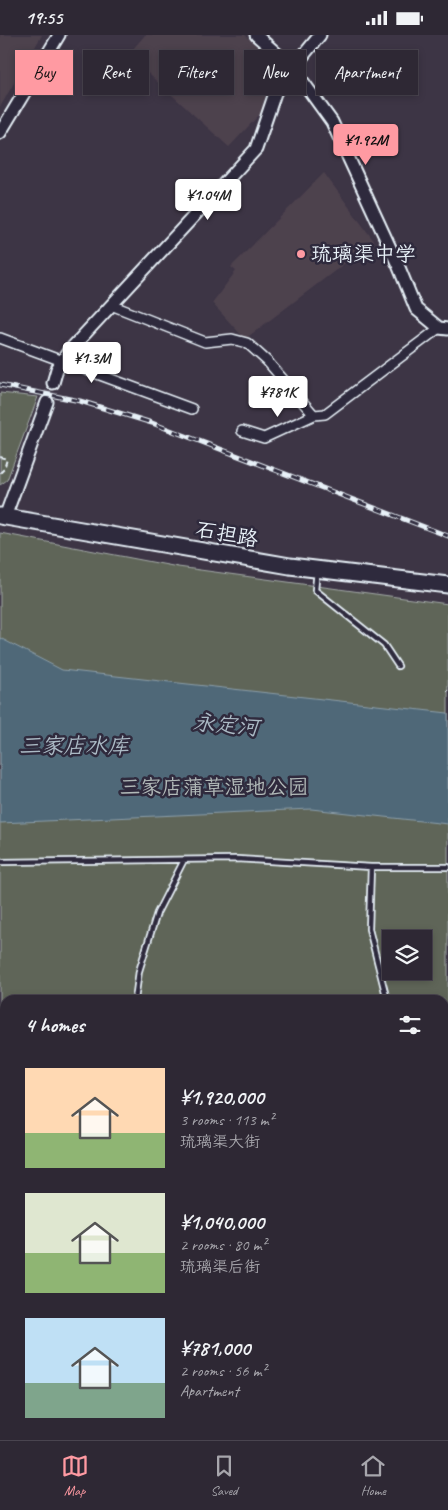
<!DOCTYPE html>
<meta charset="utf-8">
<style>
:root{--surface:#2e2834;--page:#36303c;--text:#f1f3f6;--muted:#a7a6ac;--line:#49444f;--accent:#ff9aa2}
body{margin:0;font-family:Caveat,"LXGW WenKai TC",sans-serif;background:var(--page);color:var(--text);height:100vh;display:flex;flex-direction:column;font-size:19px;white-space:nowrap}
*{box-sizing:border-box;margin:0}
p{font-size:16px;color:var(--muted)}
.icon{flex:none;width:28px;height:28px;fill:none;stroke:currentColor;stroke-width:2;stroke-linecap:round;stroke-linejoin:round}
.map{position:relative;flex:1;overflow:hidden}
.sheet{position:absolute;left:0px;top:960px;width:449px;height:445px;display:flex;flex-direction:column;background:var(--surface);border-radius:15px 15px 0 0;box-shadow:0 2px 8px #0003,0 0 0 1px var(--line)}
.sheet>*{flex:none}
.banner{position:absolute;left:15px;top:15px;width:419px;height:45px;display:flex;gap:10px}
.buttons{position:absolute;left:382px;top:895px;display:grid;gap:10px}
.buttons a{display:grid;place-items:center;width:50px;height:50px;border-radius:0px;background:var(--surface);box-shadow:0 2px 8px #0003,0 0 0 1px var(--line);font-size:25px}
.price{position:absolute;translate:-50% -42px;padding:0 11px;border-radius:5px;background:#fff;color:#222;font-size:16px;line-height:32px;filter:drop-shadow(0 1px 2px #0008)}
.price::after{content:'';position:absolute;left:50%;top:30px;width:15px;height:11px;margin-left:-8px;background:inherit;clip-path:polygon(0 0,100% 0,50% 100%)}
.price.on{background:var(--accent);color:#111}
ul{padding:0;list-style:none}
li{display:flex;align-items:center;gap:15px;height:125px;padding:0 25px}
li span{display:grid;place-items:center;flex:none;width:140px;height:100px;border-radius:0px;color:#555}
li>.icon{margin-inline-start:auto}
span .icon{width:60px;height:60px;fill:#fffc;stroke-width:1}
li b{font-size:21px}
h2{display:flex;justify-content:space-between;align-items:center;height:60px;padding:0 25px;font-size:21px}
.tag{padding:0 18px;border-radius:0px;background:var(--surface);box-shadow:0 2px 8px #0003,0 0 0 1px var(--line);font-size:18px;line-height:45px}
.tag.on{background:var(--accent);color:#111}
.status{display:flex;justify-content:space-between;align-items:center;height:35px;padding:0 25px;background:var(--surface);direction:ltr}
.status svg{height:14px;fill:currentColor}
.tabs{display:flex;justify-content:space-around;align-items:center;height:70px;border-top:1px solid var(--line);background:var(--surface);font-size:14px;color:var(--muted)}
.tabs a{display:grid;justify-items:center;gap:2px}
.tabs .on{color:var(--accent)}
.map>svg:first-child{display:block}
</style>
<div class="status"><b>19:55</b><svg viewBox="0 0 49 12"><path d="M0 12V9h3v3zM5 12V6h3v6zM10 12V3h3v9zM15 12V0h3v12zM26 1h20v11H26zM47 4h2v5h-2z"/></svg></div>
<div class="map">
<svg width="448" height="1405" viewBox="0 0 448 1405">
<rect width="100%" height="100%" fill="#3d3545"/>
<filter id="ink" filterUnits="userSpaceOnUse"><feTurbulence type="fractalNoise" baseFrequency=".02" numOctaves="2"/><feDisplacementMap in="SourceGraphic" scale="10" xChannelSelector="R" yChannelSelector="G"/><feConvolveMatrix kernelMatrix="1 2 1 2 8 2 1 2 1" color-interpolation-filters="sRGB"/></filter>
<g filter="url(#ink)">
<path fill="#4e424e" d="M 0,0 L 42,0 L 0,72 Z
M 145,0 L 245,0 L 275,28 L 260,79 L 229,112 L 128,20 Z
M 324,138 L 374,206 L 245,304 L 212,268 L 236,236 L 231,232 Z"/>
<path fill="#5f6558" stroke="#a4aba8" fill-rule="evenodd" d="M 0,358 L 38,362 L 7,445 L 0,450 Z
M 0,498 L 178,532 L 448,569 L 448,1242 L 444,1264 L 444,965 L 5,965 L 5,1313 L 0,1313 ZM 391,904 L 424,904 L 424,936 L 391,936 Z"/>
<path fill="#4f6878" stroke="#8c9fab" d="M 0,603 L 62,635 L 448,678 L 448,789 L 311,774 L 0,788 Z
M 448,1084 L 448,1242 L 444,1264 L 444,1088 Z
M 0,1092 L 5,1093 L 5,1313 L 0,1313 Z"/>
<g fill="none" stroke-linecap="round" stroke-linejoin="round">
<path stroke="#8c9fab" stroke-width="3" d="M 444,1323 L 448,1326"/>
<path stroke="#575160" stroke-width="11" stroke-dasharray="11 5.5" stroke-linecap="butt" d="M 47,367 L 53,348"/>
<g stroke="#e8f1f8" stroke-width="8">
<path id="service" d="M 317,536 L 315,555 L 384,610 L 398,631
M 0,827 L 237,824 L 371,832 L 448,832
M 371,832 L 369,894 L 387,965
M 135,965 L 139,936 L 157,878 L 184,825
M 444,1049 L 448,1047
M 0,1067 L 5,1068"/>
</g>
<g stroke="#e8f1f8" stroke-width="12">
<path id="minor" d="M 111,270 L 205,307 L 232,304 L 247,308 L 267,326 L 314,380 L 325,379 L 439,293
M 0,303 L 192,374
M 242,396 L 264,403 L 314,380
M 444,1316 L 448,1313"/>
</g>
<g stroke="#e8f1f8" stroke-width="15">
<path id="tertiary" d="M 256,0 L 293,33 L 332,87 L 398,230 L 416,274 L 439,293 L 448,294
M 0,98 L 59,0
M 53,348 L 57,334 L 68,317 L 256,114 L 275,58 L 284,44 L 320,0
M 5,482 L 47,367"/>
</g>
<g stroke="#e8f1f8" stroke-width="19">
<path id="primary" d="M 0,481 L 290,531 L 448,550"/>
</g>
<g stroke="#e8f1f8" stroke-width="19">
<path id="trunk" d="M 0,1331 L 5,1331
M 444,1378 L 448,1378"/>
</g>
<g stroke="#e8f1f8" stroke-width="21">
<path id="motorway" d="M 0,1344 L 5,1344
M 0,1368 L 5,1368
M 444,1391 L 448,1391
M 303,1400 L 349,1405"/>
</g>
<path stroke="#e8f1f8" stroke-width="2" stroke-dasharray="5 4" stroke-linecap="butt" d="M 0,422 L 7,424 L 4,434 L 0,438
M 447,656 L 448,656"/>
<use href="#service" stroke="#2f2a3d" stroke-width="4.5"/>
<use href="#minor" stroke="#2f2a3d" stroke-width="9"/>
<use href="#tertiary" stroke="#2f2a3d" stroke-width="11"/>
<use href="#primary" stroke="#2f2a3d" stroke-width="15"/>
<use href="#trunk" stroke="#2f2a3d" stroke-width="15"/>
<use href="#motorway" stroke="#2f2a3d" stroke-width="18"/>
<g stroke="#e8f1f8" stroke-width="5">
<path id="rail" d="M 0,350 L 80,366 L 152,388 L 448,501"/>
</g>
<use href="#rail" stroke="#2f2a3d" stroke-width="3" stroke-dasharray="9" stroke-linecap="butt"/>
</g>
</g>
<circle fill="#ff9aa2" stroke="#2f2a3d" stroke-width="2" cx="301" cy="219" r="5"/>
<g text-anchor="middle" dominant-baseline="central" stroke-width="5" stroke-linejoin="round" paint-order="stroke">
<g font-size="21" fill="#e8f1f8" stroke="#2f2a3d" text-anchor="start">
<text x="311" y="219">琉璃渠中学</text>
</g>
<g font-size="21" fill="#e8f1f8" stroke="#2f2a3d">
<text transform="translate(227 499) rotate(10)">石担路</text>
</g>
<g font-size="21" fill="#b1b9b8" stroke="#2f2a3d">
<text x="214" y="752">三家店蒲草湿地公园</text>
</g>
<g font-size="22" font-style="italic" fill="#abbac5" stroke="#2f2a3d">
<text transform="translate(226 690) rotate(5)">永定河</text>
<text x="74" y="711">三家店水库</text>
</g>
</g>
</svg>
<div class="buttons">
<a><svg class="icon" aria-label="layers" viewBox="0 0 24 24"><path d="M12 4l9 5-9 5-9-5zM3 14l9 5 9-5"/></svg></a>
</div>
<b class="price on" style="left:366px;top:131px">¥1.92M</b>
<b class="price" style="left:208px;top:186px">¥1.04M</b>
<b class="price" style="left:92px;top:349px">¥1.3M</b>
<b class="price" style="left:278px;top:383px">¥781K</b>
<div class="banner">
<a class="tag on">Buy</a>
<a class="tag">Rent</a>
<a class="tag">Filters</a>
<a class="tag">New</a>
<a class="tag">Apartment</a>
</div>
<section class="sheet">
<h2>4 homes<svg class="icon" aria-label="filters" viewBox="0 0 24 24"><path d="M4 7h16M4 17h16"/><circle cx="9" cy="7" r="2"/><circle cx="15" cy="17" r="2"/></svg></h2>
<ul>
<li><span style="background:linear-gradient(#ffd9b3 65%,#8fb573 0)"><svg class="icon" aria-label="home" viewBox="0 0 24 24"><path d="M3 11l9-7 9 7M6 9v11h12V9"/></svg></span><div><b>¥1,920,000</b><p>3 rooms · 113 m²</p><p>琉璃渠大街</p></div></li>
<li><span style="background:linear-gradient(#dfe7d0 60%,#8fb573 0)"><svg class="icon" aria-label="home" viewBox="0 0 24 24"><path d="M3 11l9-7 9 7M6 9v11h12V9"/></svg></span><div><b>¥1,040,000</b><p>2 rooms · 80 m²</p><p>琉璃渠后街</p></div></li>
<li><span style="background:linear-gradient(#bfe0f5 65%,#7fa58c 0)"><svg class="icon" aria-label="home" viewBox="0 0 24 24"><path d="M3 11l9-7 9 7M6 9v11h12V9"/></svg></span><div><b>¥781,000</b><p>2 rooms · 56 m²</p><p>Apartment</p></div></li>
</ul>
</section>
</div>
<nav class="tabs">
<a class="on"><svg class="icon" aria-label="map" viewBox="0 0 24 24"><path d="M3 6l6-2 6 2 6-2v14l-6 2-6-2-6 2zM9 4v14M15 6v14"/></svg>Map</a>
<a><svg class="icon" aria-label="saved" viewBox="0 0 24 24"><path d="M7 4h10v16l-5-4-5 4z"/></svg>Saved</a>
<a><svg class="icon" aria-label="home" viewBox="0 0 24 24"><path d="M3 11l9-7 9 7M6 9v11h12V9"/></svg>Home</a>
</nav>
